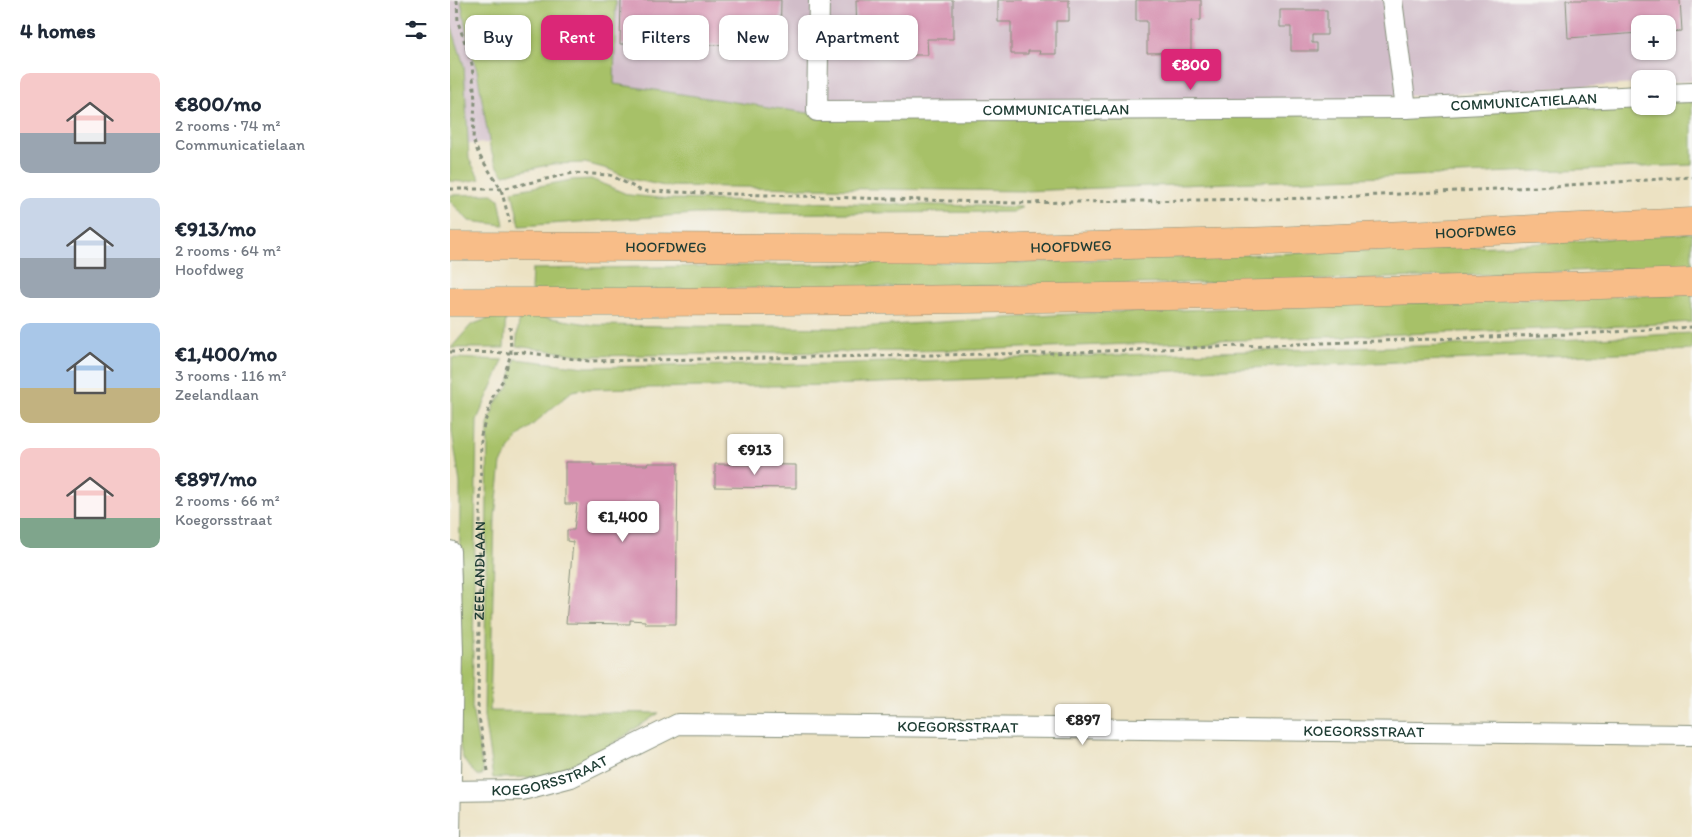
<!DOCTYPE html>
<meta charset="utf-8">
<style>
:root{--surface:#fff;--page:#f6f6f7;--text:#1f2937;--muted:#747a83;--accent:#db2777}
body{margin:0;font-family:Itim,sans-serif;background:var(--page);color:var(--text);height:100vh;display:flex;flex-direction:column;font-size:19px;white-space:nowrap}
*{box-sizing:border-box;margin:0}
p{font-size:16px;color:var(--muted)}
.icon{flex:none;width:28px;height:28px;fill:none;stroke:currentColor;stroke-width:2;stroke-linecap:round;stroke-linejoin:round}
.map{position:relative;flex:1;overflow:hidden}
.sheet{display:flex;flex-direction:column;background:var(--surface);width:450px}
.sheet>*{flex:none}
.top-card{position:absolute;left:15px;top:15px;width:475px;height:45px;display:flex;gap:10px}
.buttons{position:absolute;left:1181px;top:15px;display:grid;gap:10px}
.buttons a{display:grid;place-items:center;width:45px;height:45px;border-radius:10px;background:var(--surface);box-shadow:0 1px 4px #0004;font-size:25px}
.price{position:absolute;translate:-50% -42px;padding:0 11px;border-radius:5px;background:#fff;color:#222;font-size:16px;line-height:32px;filter:drop-shadow(0 1px 2px #0008)}
.price::after{content:'';position:absolute;left:50%;top:30px;width:15px;height:11px;margin-left:-8px;background:inherit;clip-path:polygon(0 0,100% 0,50% 100%)}
.price.current{background:var(--accent);color:#fff}
ul{padding:0;list-style:none}
li{display:flex;align-items:center;gap:15px;height:125px;padding:0 20px}
li span{display:grid;place-items:center;flex:none;width:140px;height:100px;border-radius:10px;color:#555}
li>.icon{margin-inline-start:auto}
span .icon{width:60px;height:60px;fill:#fffc;stroke-width:1}
li b{font-size:21px}
h2{display:flex;justify-content:space-between;align-items:center;height:60px;padding:0 20px;font-size:21px}
.tag{padding:0 18px;border-radius:10px;background:var(--surface);box-shadow:0 1px 4px #0004;font-size:18px;line-height:45px}
.tag.current{background:var(--accent);color:#fff}
main{display:flex;flex:1;min-height:0}
.map>svg:first-child{display:block}
</style>
<main>
<section class="sheet">
<h2>4 homes<svg class="icon" aria-label="filters" viewBox="0 0 24 24"><path d="M4 7h16M4 17h16"/><circle cx="9" cy="7" r="2"/><circle cx="15" cy="17" r="2"/></svg></h2>
<ul>
<li><span style="background:linear-gradient(#f6c9c9 60%,#9aa5b1 0)"><svg class="icon" aria-label="home" viewBox="0 0 24 24"><path d="M3 11l9-7 9 7M6 9v11h12V9"/></svg></span><div><b>€800/mo</b><p>2 rooms · 74 m²</p><p>Communicatielaan</p></div></li>
<li><span style="background:linear-gradient(#c9d6e8 60%,#9aa5b1 0)"><svg class="icon" aria-label="home" viewBox="0 0 24 24"><path d="M3 11l9-7 9 7M6 9v11h12V9"/></svg></span><div><b>€913/mo</b><p>2 rooms · 64 m²</p><p>Hoofdweg</p></div></li>
<li><span style="background:linear-gradient(#a9c7e8 65%,#c2b280 0)"><svg class="icon" aria-label="home" viewBox="0 0 24 24"><path d="M3 11l9-7 9 7M6 9v11h12V9"/></svg></span><div><b>€1,400/mo</b><p>3 rooms · 116 m²</p><p>Zeelandlaan</p></div></li>
<li><span style="background:linear-gradient(#f6c9c9 70%,#7fa58c 0)"><svg class="icon" aria-label="home" viewBox="0 0 24 24"><path d="M3 11l9-7 9 7M6 9v11h12V9"/></svg></span><div><b>€897/mo</b><p>2 rooms · 66 m²</p><p>Koegorsstraat</p></div></li>
</ul>
</section>
<div class="map">
<svg width="1242" height="837" viewBox="0 0 1242 837">
<rect width="100%" height="100%" fill="#f6f6f2"/>
<filter id="ink" filterUnits="userSpaceOnUse"><feTurbulence type="fractalNoise" baseFrequency=".02" numOctaves="2"/><feDisplacementMap in="SourceGraphic" scale="10" xChannelSelector="R" yChannelSelector="G"/><feConvolveMatrix kernelMatrix="1 2 1 2 8 2 1 2 1" color-interpolation-filters="sRGB"/></filter>
<filter id="wash" filterUnits="userSpaceOnUse"><feTurbulence type="fractalNoise" baseFrequency=".0096" numOctaves="4" result="noise"/><feDisplacementMap in="SourceGraphic" scale="20" xChannelSelector="R" yChannelSelector="G"/><feGaussianBlur stdDeviation="1.12" result="paint"/><feColorMatrix in="noise" values="0 0 0 0 0 0 0 0 0 0 0 0 0 0 0 0 0 1.4 0 .05"/><feComposite in="paint" operator="in"/></filter>
<g filter="url(#wash)">
<rect width="100%" height="100%" fill="#ece2c3"/>
<path fill="#d1bdc9" fill-rule="evenodd" d="M 0,0 L 1242,0 L 1242,81 L 1218,83 L 1218,79 L 1190,79 L 1190,84 L 0,145 ZM 1190,24 L 1218,24 L 1218,51 L 1190,51 Z"/>
<path fill="#a7c167" stroke="#637f4e" d="M 11,0 L 166,0 L 164,84 L 358,113 L 1190,103 L 1190,106 L 1218,106 L 1218,101 L 1242,100 L 1242,165 L 574,191 L 215,186 L 181,179 L 158,169 L 135,163 L 102,164 L 54,175 L 46,164 L 40,147 L 27,70 L 19,46 Z
M 0,21 L 14,66 L 19,159 L 30,179 L 14,182 L 0,181 Z
M 141,179 L 179,195 L 219,199 L 573,207 L 562,212 L 246,214 L 70,226 L 62,191 L 122,180 Z
M 43,194 L 49,199 L 54,225 L 19,221 L 0,201 L 0,195 Z
M 1242,233 L 1242,265 C 855,287 468,286 81,291 L 82,269 L 513,262 L 557,263 L 1049,246 Z
M 1242,294 L 1242,322 L 1172,326 L 518,350 L 137,356 L 66,346 L 70,313 L 144,325 L 393,328 L 637,313 Z
M 56,312 L 54,348 L 1,348 L 21,325 Z
M 1242,333 L 1242,350 L 382,385 L 133,389 L 122,391 L 67,438 L 51,463 L 45,517 L 40,711 L 209,713 L 156,748 L 96,777 L 43,778 L 34,716 L 38,425 L 45,404 L 58,387 L 65,359 L 135,367 L 372,364 L 1034,344 Z
M 2,358 L 53,360 C 46,381 35,400 27,420 L 22,708 L 33,770 L 32,775 L 28,776 C 12,761 11,757 9,736 L 10,483 L 2,432 Z"/>
<g id="blocks">
<path fill="#d691b0" d="M 171,0 L 331,0 L 330,46 L 170,44 Z
M 406,0 L 503,0 L 503,39 L 477,39 L 478,55 L 433,55 L 433,39 L 407,40 Z
M 548,0 L 619,0 L 619,21 L 606,21 L 606,54 L 589,54 L 590,51 L 578,51 L 578,54 L 561,54 L 561,22 L 548,22 Z
M 686,0 L 751,0 L 751,20 L 741,21 L 741,52 L 697,53 L 697,21 L 686,21 Z
M 1116,0 L 1230,0 L 1232,31 L 1218,32 L 1218,24 L 1190,24 L 1190,33 L 1118,38 Z
M 830,10 L 877,10 L 877,35 L 862,35 L 862,43 L 867,43 L 867,51 L 841,51 L 841,27 L 830,27 Z
M 115,462 L 143,462 L 143,465 L 197,465 L 198,463 L 228,463 L 226,624 L 195,624 L 195,621 L 180,620 L 180,624 L 116,623 L 123,542 L 117,541 L 117,530 L 124,530 L 127,504 L 115,504 Z
M 265,464 L 346,465 L 346,488 L 265,487 Z"/>
</g>
</g>
<g filter="url(#ink)">
<use href="#blocks" fill-opacity="0" stroke="#86907c" stroke-width="1"/>
<g fill="none" stroke-linecap="round" stroke-linejoin="round">
<g stroke="#86907c" stroke-width="22">
<g id="minor">
<path id="s2" d="M 369,0 L 367,111 L 956,108 L 1190,96"/>
<path d="M 942,0 L 956,108"/>
<path d="M 1218,94 L 1242,93"/>
<path d="M 0,551 L 3,651 L 0,837"/>
<path id="s3" d="M 0,791 L 72,790 L 121,777 L 228,724 L 1242,735"/>
</g>
</g>
<g stroke="#86907c" stroke-width="29">
<g id="primary">
<path id="s4" d="M 0,246 L 536,249 L 822,241 L 1242,222"/>
<path d="M 0,302 C 414,303 829,296 1242,282"/>
</g>
</g>
<g stroke="#86907c" stroke-width="3" stroke-dasharray="4 4" stroke-linecap="butt">
<path d="M 7,0 L 8,22 L 22,64 L 25,101 L 23,139 L 29,155 L 51,189 L 60,223"/>
<path d="M 0,189 L 51,189 L 123,173 L 160,175 L 192,191 L 564,203 L 871,198 L 1104,186 L 1242,177"/>
<path d="M 0,352 L 61,353 L 73,352 L 139,361 L 601,353 L 1147,333 L 1242,327"/>
<path id="s1" d="M 38,771 L 28,711 L 31,435 L 43,396 L 53,380 L 61,353 L 60,327"/>
</g>
<use href="#minor" stroke="#fff" stroke-width="20"/>
<use href="#primary" stroke="#f8bd88" stroke-width="28"/>
</g>
</g>
<g text-anchor="middle" dominant-baseline="central" stroke-width="5" stroke-linejoin="round" paint-order="stroke">
<g font-size="15" fill="#1f3d34" stroke="#f6f6f2">
<text stroke="none"><textPath href="#s2" startOffset="818">COMMUNICATIELAAN</textPath></text>
<text stroke="none"><textPath href="#s2" startOffset="350">COMMUNICATIELAAN</textPath></text>
<text stroke="none"><textPath href="#s4" startOffset="1026">HOOFDWEG</textPath></text>
<text stroke="none"><textPath href="#s4" startOffset="621">HOOFDWEG</textPath></text>
<text stroke="none"><textPath href="#s4" startOffset="216">HOOFDWEG</textPath></text>
<text stroke="none"><textPath href="#s1" startOffset="201">ZEELANDLAAN</textPath></text>
<text stroke="none"><textPath href="#s3" startOffset="522">KOEGORSSTRAAT</textPath></text>
<text stroke="none"><textPath href="#s3" startOffset="928">KOEGORSSTRAAT</textPath></text>
<text stroke="none"><textPath href="#s3" startOffset="102">KOEGORSSTRAAT</textPath></text>
</g>
</g>
</svg>
<div class="buttons">
<a>+</a>
<a>−</a>
</div>
<b class="price current" style="left:741px;top:91px">€800</b>
<b class="price" style="left:305px;top:476px">€913</b>
<b class="price" style="left:173px;top:543px">€1,400</b>
<b class="price" style="left:633px;top:746px">€897</b>
<div class="top-card">
<a class="tag">Buy</a>
<a class="tag current">Rent</a>
<a class="tag">Filters</a>
<a class="tag">New</a>
<a class="tag">Apartment</a>
</div>
</div>
</main>
